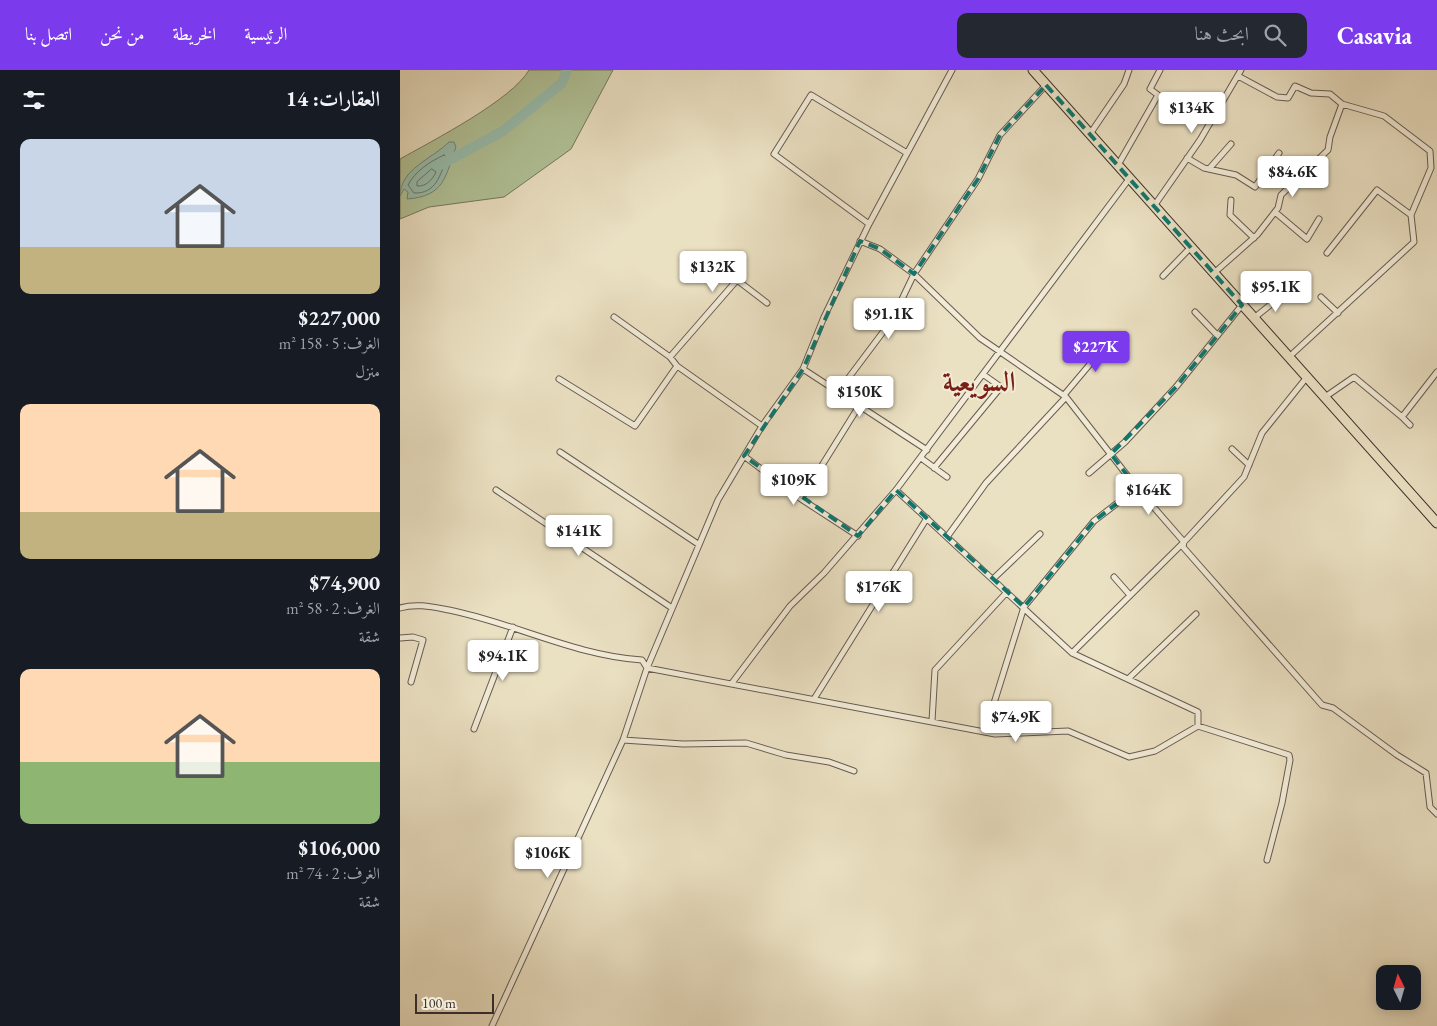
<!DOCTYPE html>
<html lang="ar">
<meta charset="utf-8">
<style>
:root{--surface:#171b24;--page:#242831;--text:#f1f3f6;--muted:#9ea1a6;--accent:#7c3aed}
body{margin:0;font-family:"EB Garamond",Amiri,serif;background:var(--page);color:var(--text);direction:rtl;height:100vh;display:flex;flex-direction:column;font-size:19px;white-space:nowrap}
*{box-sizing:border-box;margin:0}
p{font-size:16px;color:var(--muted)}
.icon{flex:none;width:28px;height:28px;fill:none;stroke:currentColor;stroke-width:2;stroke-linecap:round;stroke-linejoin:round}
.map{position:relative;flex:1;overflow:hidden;direction:ltr}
.side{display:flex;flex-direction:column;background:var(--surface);width:400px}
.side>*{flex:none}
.needle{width:32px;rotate:355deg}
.buttons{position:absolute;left:976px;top:895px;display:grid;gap:10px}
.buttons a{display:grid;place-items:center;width:45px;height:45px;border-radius:10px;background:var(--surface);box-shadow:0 2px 12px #0003;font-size:25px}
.scale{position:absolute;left:15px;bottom:12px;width:79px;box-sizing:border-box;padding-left:5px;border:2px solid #3c2f2a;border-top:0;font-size:14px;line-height:18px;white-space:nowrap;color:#3c2f2a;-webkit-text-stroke:4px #f1ebd7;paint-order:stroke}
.price{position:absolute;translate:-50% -42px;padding:0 11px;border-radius:5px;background:#fff;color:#222;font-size:16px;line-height:32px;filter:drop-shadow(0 1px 2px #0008)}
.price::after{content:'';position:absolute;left:50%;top:30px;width:15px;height:11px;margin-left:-8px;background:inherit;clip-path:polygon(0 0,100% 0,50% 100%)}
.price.active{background:var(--accent);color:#fff}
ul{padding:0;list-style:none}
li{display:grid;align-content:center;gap:10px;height:265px;padding:0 20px}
li span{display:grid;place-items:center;height:155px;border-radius:10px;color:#555}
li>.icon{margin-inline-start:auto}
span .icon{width:90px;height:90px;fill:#fffc;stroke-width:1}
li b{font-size:21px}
h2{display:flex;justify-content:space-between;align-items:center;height:60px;padding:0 20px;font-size:21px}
header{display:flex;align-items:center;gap:30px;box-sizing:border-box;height:70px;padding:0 25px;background:var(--accent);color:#fff}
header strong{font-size:24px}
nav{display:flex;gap:28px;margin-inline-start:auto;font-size:18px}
.search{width:350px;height:45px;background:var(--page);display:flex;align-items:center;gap:12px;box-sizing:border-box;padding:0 18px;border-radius:10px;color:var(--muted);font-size:19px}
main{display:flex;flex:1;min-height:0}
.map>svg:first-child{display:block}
</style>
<header>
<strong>Casavia</strong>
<div class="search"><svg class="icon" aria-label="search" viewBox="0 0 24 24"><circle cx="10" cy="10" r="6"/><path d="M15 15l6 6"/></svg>ابحث هنا</div>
<nav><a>الرئيسية</a><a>الخريطة</a><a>من نحن</a><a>اتصل بنا</a></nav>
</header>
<main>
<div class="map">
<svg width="1037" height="956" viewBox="0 0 1037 956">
<rect width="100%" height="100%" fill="#eae0c2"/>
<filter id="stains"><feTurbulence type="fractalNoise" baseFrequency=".004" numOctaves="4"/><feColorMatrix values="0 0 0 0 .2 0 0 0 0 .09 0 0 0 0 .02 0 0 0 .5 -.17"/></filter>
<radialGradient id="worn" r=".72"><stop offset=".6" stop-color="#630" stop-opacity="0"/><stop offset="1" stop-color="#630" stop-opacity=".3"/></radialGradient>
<path fill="#b1c398" stroke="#767961" d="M 129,0 L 213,0 L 171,79 L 104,127 L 29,137 L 0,149 L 0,89 C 32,71 112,30 129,0 Z"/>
<path fill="#98beae" stroke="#738579" d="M 49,72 L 54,72 L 56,77 C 45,107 45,126 7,129 L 8,122 L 4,119 L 0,126 C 0,99 32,89 49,72 Z"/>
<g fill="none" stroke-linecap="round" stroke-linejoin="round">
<path stroke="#6a766c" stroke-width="1" d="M 44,85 L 47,88 C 40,105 36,124 14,123 L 8,115 C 15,101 31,91 44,85 Z
M 32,99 L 36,102 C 33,109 26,117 17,116 L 17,112 Z"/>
<path stroke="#98beae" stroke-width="10" d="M 40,95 L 103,61 L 162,13 L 167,0"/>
<g stroke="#685b50" stroke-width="7">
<path id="minor" d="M 838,6 L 877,27 L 888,28 L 895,16 L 911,23 L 930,24 L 942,34 L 984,46 L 1030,81 L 1031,98 L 1011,145 L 1014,172 L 889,287
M 690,64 L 724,14 L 729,0
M 787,88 L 804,98 L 836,105 L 855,117 L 879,83
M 718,95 L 758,25 L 750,19 L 760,0
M 809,99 L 831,74
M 831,130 L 830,145 L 854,168
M 754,136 L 800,70 L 841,0
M 875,142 L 907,169 L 919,149
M 469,154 L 374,84 L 411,25 L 507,83
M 460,171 L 480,179 L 514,204 L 580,268 L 666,327 L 737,418 L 784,472 L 783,477 L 922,635 L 933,638 L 997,685 L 1026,703 L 1030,737 L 1037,744
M 927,183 L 977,120 L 1011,145
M 814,203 L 857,165 L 878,138 L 881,125 L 928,80 L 930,67 L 942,34
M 763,206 L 791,177
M 921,227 L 938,243
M 795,242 L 817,265
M 214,247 L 270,287 L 277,296 L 362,356
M 854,248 L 885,223
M 270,287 L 337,210 L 367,233
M 403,299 L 527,380
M 159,309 L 235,356 L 277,296
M 438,322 L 492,250 L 514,204 L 578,109 L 600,65 L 646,15
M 664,325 L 712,268
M 925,327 L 954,307 L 1002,347 L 1037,302
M 1002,347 L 1010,355
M 832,379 L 849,395
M 160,382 L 298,474
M 344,386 L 401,429 L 458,466
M 521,388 L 547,407
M 534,398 L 601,317 L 584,305
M 689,403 L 725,372 L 776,317 L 842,235
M 96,420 L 272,538
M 496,420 L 672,583 L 798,642 L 798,656
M 401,429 L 459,336
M 547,467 L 586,413 L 666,327
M 714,507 L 729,524
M 593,509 L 640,464
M 0,538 C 16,533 33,537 49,540 C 114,553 176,586 242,590 L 247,598 L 595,664 L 668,661 L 729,687 L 755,681 L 798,656 L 889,685 L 890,690 L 882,733 L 867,790
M 0,568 L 13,567 L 23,570 L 11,612
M 672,583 L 784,472 L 844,407 L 862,363 L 907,307
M 728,609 L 796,544
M 332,613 L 390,536 L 424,503 L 496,420 L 729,109
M 414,629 L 527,448
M 532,651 L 535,600 L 607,522
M 74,659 L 113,557
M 585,662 L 624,537 L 694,451 L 737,418
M 223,670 L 283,674 L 346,673 L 386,685 L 429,692 L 454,701
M 92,956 L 223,670 L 247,598 L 318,430 L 362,356 L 403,299 L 424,247 L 469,154 L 552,0"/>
</g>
<g stroke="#3c2f2a" stroke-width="11">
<path id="trunk" d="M 633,0 L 1037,453"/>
</g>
<use href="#minor" stroke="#f1ebd7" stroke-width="5"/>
<use href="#trunk" stroke="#eae0c2" stroke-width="9"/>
</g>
<path fill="none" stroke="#0f766e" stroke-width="4" stroke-dasharray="10 6" stroke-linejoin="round" d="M 646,15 L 842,235 L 776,317 L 711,384 L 737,418 L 694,451 L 624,537 L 496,420 L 458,466 L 344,386 L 403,299 L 460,171 L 480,179 L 514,204 L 578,109 L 600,65 Z"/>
<g text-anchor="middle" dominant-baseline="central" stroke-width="4" stroke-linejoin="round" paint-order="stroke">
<g font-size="28" font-weight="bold" fill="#7a1f14" stroke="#f1ebd7">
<text x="579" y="311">السويعية</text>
</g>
</g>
<rect width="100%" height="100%" filter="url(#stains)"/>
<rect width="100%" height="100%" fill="url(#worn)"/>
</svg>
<div class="buttons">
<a><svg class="needle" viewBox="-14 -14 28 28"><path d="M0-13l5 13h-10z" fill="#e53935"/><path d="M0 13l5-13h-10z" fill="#9ea1a6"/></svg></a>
</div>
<div class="scale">100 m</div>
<b class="price" style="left:792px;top:64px">$134K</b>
<b class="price" style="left:893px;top:128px">$84.6K</b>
<b class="price" style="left:313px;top:223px">$132K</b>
<b class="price" style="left:876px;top:243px">$95.1K</b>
<b class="price" style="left:489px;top:270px">$91.1K</b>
<b class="price active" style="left:696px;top:303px">$227K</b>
<b class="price" style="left:460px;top:348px">$150K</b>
<b class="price" style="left:394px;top:436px">$109K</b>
<b class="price" style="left:749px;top:446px">$164K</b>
<b class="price" style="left:179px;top:487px">$141K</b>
<b class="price" style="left:479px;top:543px">$176K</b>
<b class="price" style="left:103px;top:612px">$94.1K</b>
<b class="price" style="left:616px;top:673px">$74.9K</b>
<b class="price" style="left:148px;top:809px">$106K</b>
</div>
<section class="side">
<h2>العقارات: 14<svg class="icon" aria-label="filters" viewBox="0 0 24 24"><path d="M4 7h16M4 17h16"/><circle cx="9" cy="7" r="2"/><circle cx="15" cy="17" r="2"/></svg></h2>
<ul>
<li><span style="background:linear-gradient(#c9d6e8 70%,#c2b280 0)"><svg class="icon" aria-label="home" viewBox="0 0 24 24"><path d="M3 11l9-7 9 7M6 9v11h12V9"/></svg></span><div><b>$227,000</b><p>الغرف: 5 · 158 m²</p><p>منزل</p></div></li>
<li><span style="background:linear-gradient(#ffd9b3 70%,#c2b280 0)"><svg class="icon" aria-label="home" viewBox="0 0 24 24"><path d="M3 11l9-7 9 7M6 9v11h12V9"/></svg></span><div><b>$74,900</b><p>الغرف: 2 · 58 m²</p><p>شقة</p></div></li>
<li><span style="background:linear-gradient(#ffd9b3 60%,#8fb573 0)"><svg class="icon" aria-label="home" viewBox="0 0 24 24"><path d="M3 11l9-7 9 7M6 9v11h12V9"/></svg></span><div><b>$106,000</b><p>الغرف: 2 · 74 m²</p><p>شقة</p></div></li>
</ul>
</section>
</main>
